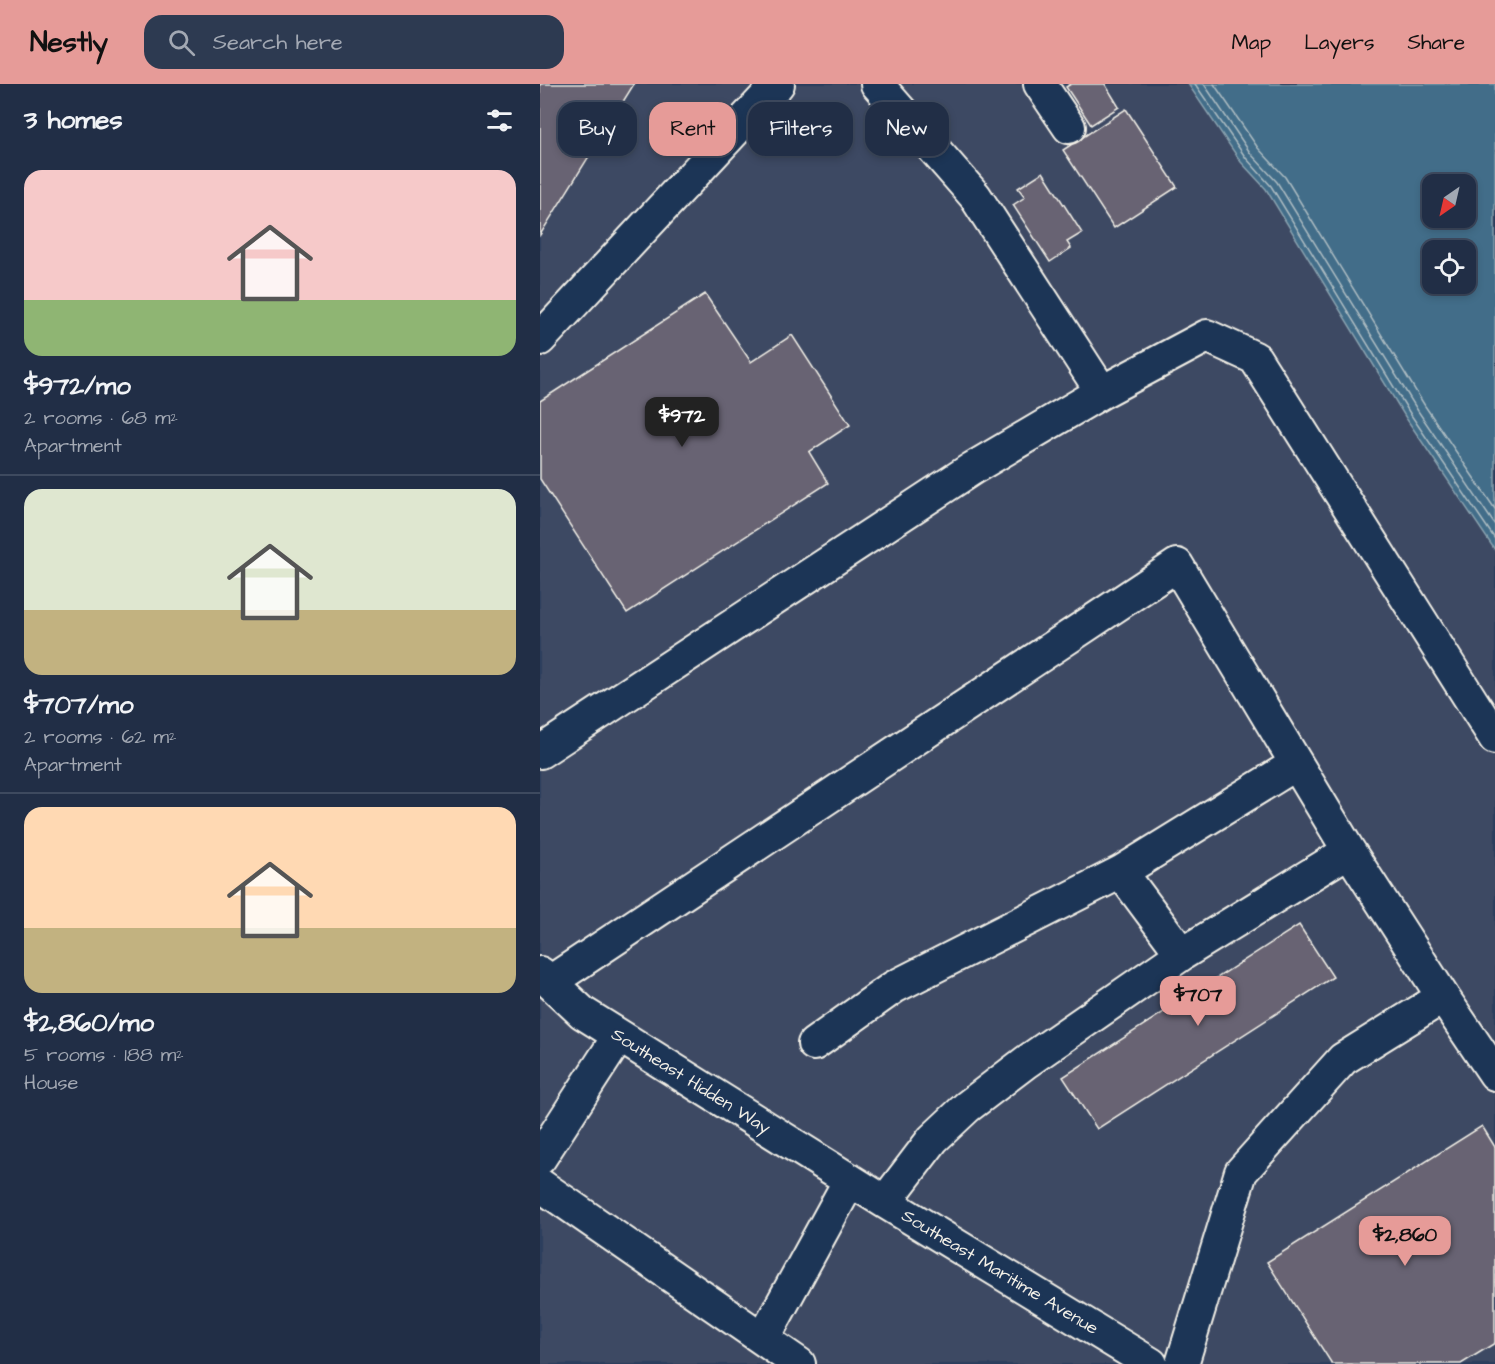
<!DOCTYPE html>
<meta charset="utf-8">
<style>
:root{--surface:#212e46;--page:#2d3a51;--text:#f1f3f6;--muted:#a2a8b3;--line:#3e4a5f;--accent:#e69b98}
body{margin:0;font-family:"Architects Daughter",sans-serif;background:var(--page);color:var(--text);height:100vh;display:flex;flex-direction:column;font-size:22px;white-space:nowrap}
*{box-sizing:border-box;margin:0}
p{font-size:20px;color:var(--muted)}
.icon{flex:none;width:33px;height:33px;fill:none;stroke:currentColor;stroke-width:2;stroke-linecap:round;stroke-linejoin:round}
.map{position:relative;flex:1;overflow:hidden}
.sheet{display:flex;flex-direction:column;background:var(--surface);width:540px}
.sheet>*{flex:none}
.guide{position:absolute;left:18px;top:18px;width:570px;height:54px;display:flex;gap:12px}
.needle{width:39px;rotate:214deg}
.controls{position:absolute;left:882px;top:90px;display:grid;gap:12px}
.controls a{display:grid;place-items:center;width:54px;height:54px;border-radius:12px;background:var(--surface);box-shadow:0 3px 9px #0003,0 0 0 2px var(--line);font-size:30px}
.price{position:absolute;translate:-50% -51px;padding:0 14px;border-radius:12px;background:var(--accent);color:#111;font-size:20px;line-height:39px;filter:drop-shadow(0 2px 3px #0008)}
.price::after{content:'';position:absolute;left:50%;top:36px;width:18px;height:14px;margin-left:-9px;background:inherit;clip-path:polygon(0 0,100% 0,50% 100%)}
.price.current{background:#222;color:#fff}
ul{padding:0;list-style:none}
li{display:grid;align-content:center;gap:12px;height:318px;padding:0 24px}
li+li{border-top:2px solid var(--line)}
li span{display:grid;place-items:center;height:186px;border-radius:18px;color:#555}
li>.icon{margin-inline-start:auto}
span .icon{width:108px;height:108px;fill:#fffc;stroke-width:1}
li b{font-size:26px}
h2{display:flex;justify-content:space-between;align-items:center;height:72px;padding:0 24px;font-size:26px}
.tag{padding:0 21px;border-radius:18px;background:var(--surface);box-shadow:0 3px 9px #0003,0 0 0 2px var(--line);font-size:21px;line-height:54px}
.tag.current{background:var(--accent);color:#111}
header{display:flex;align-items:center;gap:36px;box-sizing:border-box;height:84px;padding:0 30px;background:var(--accent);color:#111}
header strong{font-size:28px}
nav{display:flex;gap:33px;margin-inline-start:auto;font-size:21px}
.search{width:420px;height:54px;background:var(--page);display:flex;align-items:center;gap:15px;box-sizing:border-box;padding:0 21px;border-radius:18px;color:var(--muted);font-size:22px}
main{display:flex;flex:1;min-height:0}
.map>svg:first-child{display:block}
</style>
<header>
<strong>Nestly</strong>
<div class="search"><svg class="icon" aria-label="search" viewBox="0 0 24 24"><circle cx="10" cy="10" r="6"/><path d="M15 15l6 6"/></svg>Search here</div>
<nav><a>Map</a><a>Layers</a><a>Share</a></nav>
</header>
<main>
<section class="sheet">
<h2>3 homes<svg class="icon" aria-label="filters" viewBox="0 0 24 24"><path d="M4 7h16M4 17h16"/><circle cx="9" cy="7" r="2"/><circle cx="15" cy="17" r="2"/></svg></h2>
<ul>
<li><span style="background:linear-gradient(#f6c9c9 70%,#8fb573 0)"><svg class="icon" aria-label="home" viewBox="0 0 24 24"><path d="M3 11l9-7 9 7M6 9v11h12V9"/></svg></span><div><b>$972/mo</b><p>2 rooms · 68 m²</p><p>Apartment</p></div></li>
<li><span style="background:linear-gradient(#dfe7d0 65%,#c2b280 0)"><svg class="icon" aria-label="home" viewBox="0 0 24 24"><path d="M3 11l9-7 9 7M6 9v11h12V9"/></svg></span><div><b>$707/mo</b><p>2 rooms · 62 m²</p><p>Apartment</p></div></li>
<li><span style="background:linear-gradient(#ffd9b3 65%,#c2b280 0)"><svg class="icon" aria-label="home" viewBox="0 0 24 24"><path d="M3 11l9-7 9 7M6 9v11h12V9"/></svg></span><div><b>$2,860/mo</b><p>5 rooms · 188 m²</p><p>House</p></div></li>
</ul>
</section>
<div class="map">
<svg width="955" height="1280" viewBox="0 0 955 1280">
<rect width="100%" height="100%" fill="#2c3e5d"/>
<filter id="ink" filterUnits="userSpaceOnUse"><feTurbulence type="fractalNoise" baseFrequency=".0167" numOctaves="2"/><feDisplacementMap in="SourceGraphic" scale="12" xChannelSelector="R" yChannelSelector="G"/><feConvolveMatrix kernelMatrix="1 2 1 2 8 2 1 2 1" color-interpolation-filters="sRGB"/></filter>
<g filter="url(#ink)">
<path fill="#3e4964" d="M 0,0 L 648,0 L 701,78 L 726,105 L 866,334 L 955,466 L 955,1280 L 0,1280 Z"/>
<path fill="#426d89" stroke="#89a2af" stroke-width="1.5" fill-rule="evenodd" d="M 648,0 L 955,0 L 955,466 L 866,334 L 726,105 L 701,78 ZM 892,100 L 926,100 L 926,134 L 892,134 ZM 892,166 L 926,166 L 926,200 L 892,200 Z"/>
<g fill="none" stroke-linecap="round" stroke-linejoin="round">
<path stroke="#adbcc2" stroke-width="1.5" d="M 655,0 L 706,74 L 731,102 L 871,331 L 955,455
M 664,0 L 711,70 L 737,98 L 878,327 L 955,441
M 674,0 L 718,64 L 745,93 L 885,322 L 955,425"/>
</g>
<path fill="#676373" stroke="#f4f1e8" stroke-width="1.5" d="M 0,0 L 94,0 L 0,151 Z
M 565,0 L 579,23 L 551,41 L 526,3 L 531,0 Z
M 586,25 L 637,103 L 574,144 L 523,66 Z
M 503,88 L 542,149 L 527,158 L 531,164 L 510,178 L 473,121 L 485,113 L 478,104 Z
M 165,210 L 211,278 L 252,251 L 310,341 L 269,368 L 288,399 L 87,529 L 0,395 L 0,317 Z
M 759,841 L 793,893 L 557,1045 L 523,993 Z
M 942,1042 L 955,1063 L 955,1259 L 921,1280 L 792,1280 L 727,1178 Z"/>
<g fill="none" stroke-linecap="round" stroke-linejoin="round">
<g stroke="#f4f1e8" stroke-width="36">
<path id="minor" d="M 337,0 L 435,112 L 562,308
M 500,0 L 529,43
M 0,255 L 238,0
M 0,668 L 433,384 L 562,308 L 667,252 L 715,274 L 955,654
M 581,788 L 642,870
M 0,889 L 43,929 L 345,1118 L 611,1280
M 10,898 L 637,481 L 809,767 L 903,913
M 274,960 L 354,903 L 581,788 L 756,680
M 0,1074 L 79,952
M 0,1101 L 259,1280
M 345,1118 L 393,1055 L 427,1023 L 486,978 L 642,870 L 809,767
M 223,1255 L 310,1096
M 642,1280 L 701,1088 L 803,975 L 903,913 L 955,990"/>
</g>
<use href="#minor" stroke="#1d3557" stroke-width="32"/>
</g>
</g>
<g text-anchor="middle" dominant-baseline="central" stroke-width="4.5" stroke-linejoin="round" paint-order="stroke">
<g font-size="18" fill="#f4f1e8" stroke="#1d3557">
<text transform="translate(151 997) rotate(32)">Southeast Hidden Way</text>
<text transform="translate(460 1188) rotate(31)">Southeast Maritime Avenue</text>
</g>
</g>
</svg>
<div class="controls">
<a><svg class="needle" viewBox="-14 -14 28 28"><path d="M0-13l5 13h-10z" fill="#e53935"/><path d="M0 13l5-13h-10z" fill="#a2a8b3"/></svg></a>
<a><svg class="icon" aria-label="locate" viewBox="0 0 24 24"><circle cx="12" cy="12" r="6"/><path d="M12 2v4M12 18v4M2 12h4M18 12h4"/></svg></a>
</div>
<b class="price current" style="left:142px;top:364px">$972</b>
<b class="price" style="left:658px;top:943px">$707</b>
<b class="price" style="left:865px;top:1183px">$2,860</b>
<div class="guide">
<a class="tag">Buy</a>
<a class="tag current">Rent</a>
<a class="tag">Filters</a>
<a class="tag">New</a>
</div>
</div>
</main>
